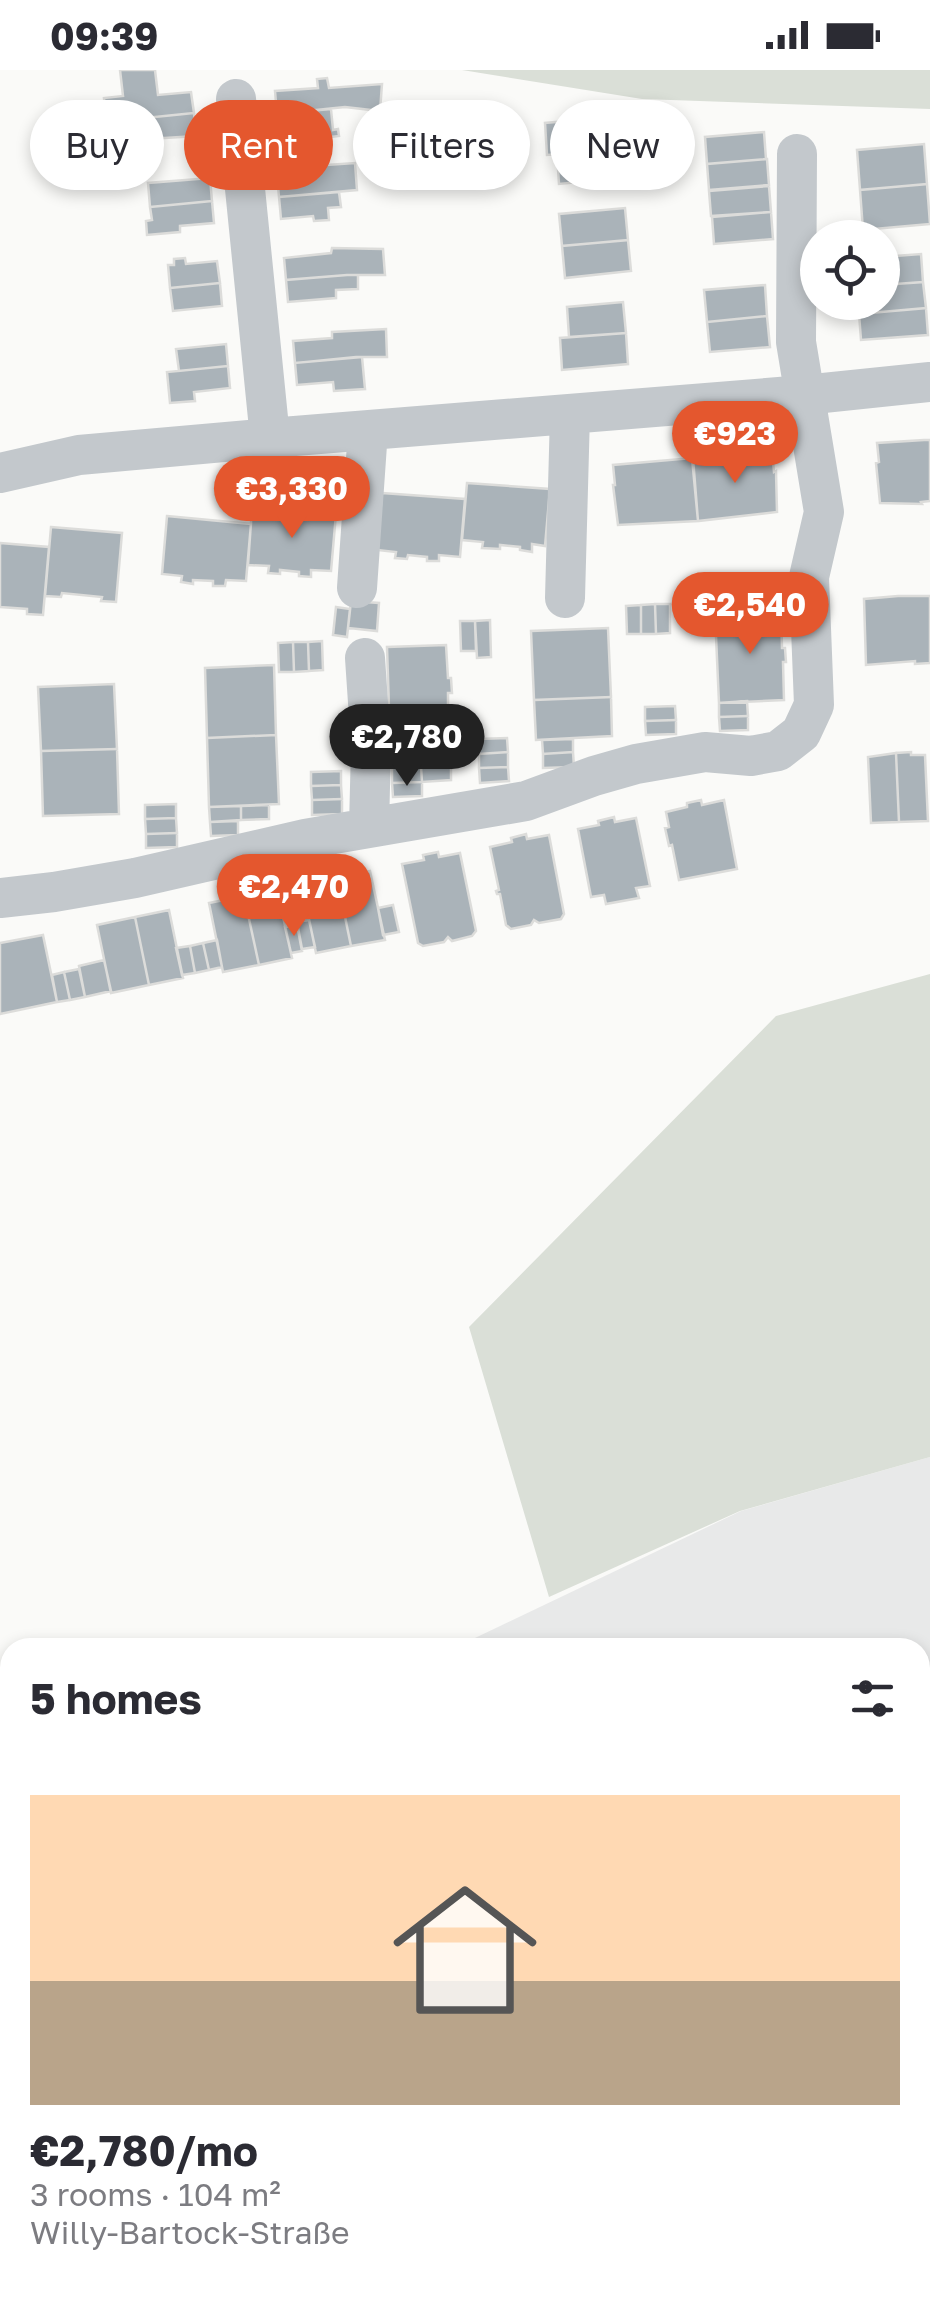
<!DOCTYPE html>
<meta charset="utf-8">
<style>
:root{--surface:#fff;--page:#f7f7f7;--text:#2b2b33;--muted:#7c7c81;--line:#e1e1e2;--accent:#e4572e}
body{margin:0;font-family:"Golos Text",sans-serif;background:var(--page);color:var(--text);height:100vh;display:flex;flex-direction:column;font-size:38px;white-space:nowrap}
*{box-sizing:border-box;margin:0}
p{font-size:32px;color:var(--muted)}
.icon{flex:none;width:55px;height:55px;fill:none;stroke:currentColor;stroke-width:2;stroke-linecap:round;stroke-linejoin:round}
.map{position:relative;flex:1;overflow:hidden}
.details{position:absolute;left:0px;top:1568px;width:930px;height:672px;display:flex;flex-direction:column;background:var(--surface);border-radius:30px 30px 0 0;box-shadow:0 5px 15px #0003}
.details>*{flex:none}
.guide{position:absolute;left:30px;top:30px;width:870px;height:90px;display:flex;gap:20px}
.fabs{position:absolute;left:800px;top:150px;display:grid;gap:20px}
.fabs a{display:grid;place-items:center;width:100px;height:100px;border-radius:50%;background:var(--surface);box-shadow:0 5px 15px #0003;font-size:50px}
.price{position:absolute;translate:-50% -85px;padding:0 22px;border-radius:35px;background:var(--accent);color:#fff;font-size:32px;line-height:65px;filter:drop-shadow(0 2px 5px #0008)}
.price::after{content:'';position:absolute;left:50%;top:60px;width:30px;height:22px;margin-left:-15px;background:inherit;clip-path:polygon(0 0,100% 0,50% 100%)}
.price.selected{background:#222;color:#fff}
ul{padding:0;list-style:none}
li{display:grid;align-content:center;gap:20px;height:530px;padding:0 30px}
li+li{border-top:2px solid var(--line)}
li span{display:grid;place-items:center;height:310px;border-radius:0px;color:#555}
li>.icon{margin-inline-start:auto}
span .icon{width:180px;height:180px;fill:#fffc;stroke-width:1}
li b{font-size:42px}
h2{display:flex;justify-content:space-between;align-items:center;height:120px;padding:0 30px;font-size:42px}
.pill{padding:0 35px;border-radius:45px;background:var(--surface);box-shadow:0 5px 15px #0003;font-size:35px;line-height:90px}
.pill.selected{background:var(--accent);color:#fff}
.status{display:flex;justify-content:space-between;align-items:center;height:70px;padding:0 50px;background:var(--surface);direction:ltr}
.status svg{height:28px;fill:currentColor}
.map>svg:first-child{display:block}
</style>
<div class="status"><b>09:39</b><svg viewBox="0 0 49 12"><path d="M0 12V9h3v3zM5 12V6h3v6zM10 12V3h3v9zM15 12V0h3v12zM26 1h20v11H26zM47 4h2v5h-2z"/></svg></div>
<div class="map">
<svg width="930" height="2238" viewBox="0 0 930 2238">
<rect width="100%" height="100%" fill="#fafaf8"/>
<path fill="#e8e9e9" d="M 930,1387 L 930,2238 L 695,2238 L 680,2230 L 920,2230 L 920,1578 L 454,1578 L 741,1441 Z"/>
<path fill="#dadfd7" d="M 462,0 L 930,0 L 930,39 L 642,29 Z
M 930,904 L 930,1387 L 740,1441 L 549,1527 L 469,1257 L 776,946 Z
M 0,1717 L 10,1723 L 10,2192 L 2,2190 L 0,2186 Z
M 120,2230 L 680,2230 L 695,2238 L 143,2238 Z"/>
<g fill="none" stroke-linecap="round" stroke-linejoin="round">
<path stroke="#bbc7cb" stroke-width="60" d="M 0,1917 L 10,1923
M 577,2230 L 592,2238"/>
</g>
<path fill="#aab3b9" stroke="#dcdcda" stroke-width="2.5" d="M 120,0 L 155,0 L 158,25 L 191,22 L 194,43 L 106,52 L 104,28 L 123,26 Z
M 327,8 L 329,18 L 382,14 L 380,41 L 345,37 L 277,44 L 275,21 L 318,18 L 317,9 Z
M 331,39 L 333,60 L 338,59 L 339,66 L 322,68 L 321,62 L 279,66 L 277,44 Z
M 194,43 L 196,66 L 117,71 L 115,51 Z
M 611,47 L 613,80 L 547,85 L 545,53 Z
M 764,62 L 766,89 L 707,94 L 705,67 Z
M 924,74 L 927,114 L 860,120 L 857,80 Z
M 613,80 L 616,109 L 582,115 L 579,112 L 559,114 L 557,84 Z
M 767,89 L 769,115 L 709,120 L 707,94 Z
M 355,93 L 357,120 L 279,127 L 277,106 L 312,102 L 312,96 Z
M 210,108 L 212,131 L 150,137 L 148,113 Z
M 927,114 L 930,154 L 863,160 L 860,120 Z
M 769,116 L 771,142 L 711,146 L 709,121 Z
M 339,122 L 341,137 L 328,138 L 329,150 L 314,151 L 313,146 L 281,149 L 279,127 Z
M 212,131 L 214,153 L 180,156 L 180,162 L 147,165 L 146,151 L 152,150 L 150,137 Z
M 625,138 L 628,170 L 562,176 L 559,144 Z
M 771,142 L 773,169 L 714,174 L 712,147 Z
M 628,170 L 631,201 L 565,208 L 562,176 Z
M 332,178 L 383,179 L 385,205 L 347,205 L 286,210 L 284,188 L 331,183 Z
M 921,184 L 923,212 L 882,215 L 882,187 Z
M 185,188 L 186,194 L 217,191 L 220,213 L 170,218 L 168,195 L 174,195 L 174,189 Z
M 347,205 L 358,205 L 358,219 L 336,220 L 336,228 L 288,232 L 286,210 Z
M 923,212 L 926,238 L 859,244 L 858,232 L 882,232 L 882,215 Z
M 220,213 L 222,236 L 173,241 L 170,218 Z
M 765,215 L 767,246 L 707,252 L 704,220 Z
M 623,232 L 626,263 L 569,267 L 567,237 Z
M 926,238 L 928,265 L 861,270 L 859,244 Z
M 767,246 L 770,277 L 710,282 L 707,252 Z
M 386,259 L 387,287 L 362,287 L 295,293 L 293,271 L 332,268 L 332,262 Z
M 626,263 L 628,294 L 562,300 L 560,268 Z
M 226,274 L 228,296 L 179,301 L 176,279 Z
M 356,287 L 362,287 L 365,319 L 334,321 L 333,312 L 297,315 L 295,293 Z
M 228,296 L 230,318 L 194,322 L 195,331 L 170,333 L 167,302 Z
M 924,370 L 930,370 L 930,431 L 921,432 L 922,434 L 880,433 L 876,393 L 879,392 L 877,373 Z
M 772,381 L 774,402 L 776,401 L 777,442 L 698,451 L 693,388 Z
M 692,388 L 698,451 L 618,455 L 613,415 L 615,415 L 613,395 Z
M 467,413 L 550,419 L 545,476 L 532,474 L 532,482 L 520,480 L 520,477 L 500,475 L 500,479 L 482,478 L 483,472 L 462,470 Z
M 382,423 L 465,429 L 460,487 L 439,485 L 439,491 L 427,491 L 427,487 L 408,485 L 407,489 L 395,488 L 396,482 L 377,480 Z
M 252,438 L 336,444 L 331,501 L 311,500 L 311,507 L 299,506 L 299,502 L 280,500 L 280,504 L 268,503 L 269,496 L 248,495 Z
M 167,446 L 251,454 L 246,511 L 226,510 L 225,516 L 213,516 L 213,511 L 193,510 L 193,514 L 181,512 L 182,506 L 162,504 Z
M 51,457 L 122,463 L 116,532 L 101,531 L 102,527 L 62,523 L 61,527 L 45,526 Z
M 0,473 L 49,477 L 43,545 L 27,544 L 27,539 L 0,537 Z
M 898,526 L 930,526 L 930,593 L 915,594 L 915,591 L 866,595 L 864,529 Z
M 351,531 L 379,533 L 377,561 L 348,558 Z
M 655,534 L 656,564 L 641,564 L 641,535 Z
M 655,534 L 670,534 L 670,563 L 656,564 Z
M 641,535 L 641,564 L 627,564 L 626,536 Z
M 336,537 L 350,539 L 347,567 L 333,565 Z
M 781,541 L 782,578 L 785,578 L 786,592 L 783,592 L 784,630 L 719,633 L 715,544 Z
M 490,550 L 491,587 L 477,588 L 475,551 Z
M 460,551 L 475,551 L 476,581 L 461,581 Z
M 608,558 L 611,627 L 534,630 L 531,561 Z
M 322,571 L 323,600 L 309,601 L 308,572 Z
M 293,572 L 294,602 L 279,602 L 278,573 Z
M 293,572 L 308,572 L 309,601 L 294,602 Z
M 446,575 L 448,608 L 451,608 L 452,623 L 448,623 L 448,635 L 389,638 L 387,577 Z
M 274,595 L 276,665 L 207,668 L 205,598 Z
M 114,614 L 117,679 L 41,681 L 38,617 Z
M 611,627 L 612,666 L 536,670 L 534,630 Z
M 747,631 L 748,646 L 719,647 L 719,633 Z
M 448,635 L 449,648 L 452,647 L 453,662 L 449,662 L 451,696 L 392,698 L 389,638 Z
M 675,636 L 676,650 L 645,651 L 645,637 Z
M 748,646 L 748,660 L 720,661 L 719,647 Z
M 676,650 L 676,664 L 646,665 L 645,651 Z
M 276,665 L 279,734 L 209,737 L 207,668 Z
M 507,668 L 508,682 L 479,684 L 478,669 Z
M 573,669 L 573,682 L 543,684 L 542,670 Z
M 117,679 L 119,744 L 43,746 L 41,681 Z
M 508,682 L 508,697 L 479,698 L 479,684 Z
M 573,682 L 574,697 L 543,698 L 543,684 Z
M 911,682 L 911,685 L 925,685 L 928,751 L 899,752 L 896,683 Z
M 896,683 L 899,752 L 871,753 L 868,687 Z
M 451,696 L 451,710 L 422,712 L 421,697 Z
M 421,697 L 422,712 L 392,713 L 392,698 Z
M 508,697 L 509,711 L 480,713 L 479,698 Z
M 341,701 L 341,715 L 311,716 L 311,702 Z
M 422,712 L 422,726 L 393,727 L 392,713 Z
M 341,715 L 342,729 L 312,730 L 311,716 Z
M 342,729 L 342,744 L 312,745 L 312,730 Z
M 701,730 L 702,735 L 724,730 L 737,799 L 679,810 L 672,775 L 669,776 L 665,758 L 669,757 L 666,742 L 687,737 L 687,733 Z
M 176,734 L 176,748 L 145,749 L 145,735 Z
M 269,735 L 269,749 L 241,750 L 241,736 Z
M 241,736 L 241,750 L 210,752 L 209,737 Z
M 614,747 L 615,752 L 636,748 L 650,816 L 636,818 L 639,828 L 606,834 L 604,825 L 591,827 L 578,759 L 599,755 L 598,751 Z
M 176,748 L 177,763 L 146,764 L 145,749 Z
M 238,751 L 238,765 L 211,766 L 210,752 Z
M 177,763 L 177,777 L 146,778 L 146,764 Z
M 526,764 L 527,769 L 549,765 L 564,844 L 561,849 L 539,853 L 534,850 L 531,855 L 511,859 L 506,855 L 500,824 L 497,824 L 496,821 L 499,820 L 490,777 L 512,772 L 511,768 Z
M 438,782 L 439,787 L 460,783 L 476,861 L 472,866 L 452,871 L 448,867 L 444,872 L 423,876 L 418,873 L 402,794 L 424,790 L 423,785 Z
M 370,801 L 385,870 L 351,876 L 337,808 Z
M 337,808 L 351,876 L 316,883 L 302,815 Z
M 277,819 L 292,888 L 259,895 L 244,826 Z
M 244,826 L 259,895 L 223,902 L 209,833 Z
M 393,835 L 399,862 L 383,865 L 378,838 Z
M 169,840 L 183,908 L 149,915 L 135,847 Z
M 135,847 L 149,915 L 111,923 L 97,855 Z
M 309,850 L 315,877 L 302,879 L 297,852 Z
M 297,855 L 302,881 L 291,883 L 285,857 Z
M 43,865 L 57,932 L 0,944 L 0,873 Z
M 217,870 L 222,897 L 209,900 L 203,873 Z
M 203,873 L 209,900 L 195,903 L 190,876 Z
M 190,876 L 195,903 L 182,905 L 176,878 Z
M 104,890 L 111,921 L 85,927 L 79,896 Z
M 79,899 L 85,927 L 70,930 L 64,902 Z
M 64,902 L 70,930 L 57,932 L 52,905 Z"/>
<g fill="none" stroke-linecap="round" stroke-linejoin="round">
<path stroke="#bbbfc2" stroke-width="6" stroke-dasharray="5 5" stroke-linecap="butt" d="M 0,2067 L 10,2073
M 302,2230 L 319,2238"/>
<path stroke="#c3c8cc" stroke-width="40" d="M 236,29 L 270,368
M 0,403 L 79,385 L 270,368 L 804,325 L 930,312
M 357,518 L 368,360
M 565,528 L 570,344
M 365,588 L 371,677 L 369,757
M 0,828 L 54,822 L 135,808 L 305,769 L 526,731 L 594,706 L 636,694 L 705,682 L 751,686 L 778,681 L 801,663 L 814,635 L 809,507 L 824,442 L 796,272 L 797,84"/>
<path stroke="#a2aab0" stroke-width="8" stroke-dasharray="15 8" stroke-linecap="butt" d="M 21,2230 L 49,2238"/>
</g>
</svg>
<div class="fabs">
<a><svg class="icon" aria-label="locate" viewBox="0 0 24 24"><circle cx="12" cy="12" r="6"/><path d="M12 2v4M12 18v4M2 12h4M18 12h4"/></svg></a>
</div>
<b class="price" style="left:735px;top:416px">€923</b>
<b class="price" style="left:292px;top:471px">€3,330</b>
<b class="price" style="left:750px;top:587px">€2,540</b>
<b class="price selected" style="left:407px;top:719px">€2,780</b>
<b class="price" style="left:294px;top:869px">€2,470</b>
<div class="guide">
<a class="pill">Buy</a>
<a class="pill selected">Rent</a>
<a class="pill">Filters</a>
<a class="pill">New</a>
</div>
<section class="details">
<h2>5 homes<svg class="icon" aria-label="filters" viewBox="0 0 24 24"><path d="M4 7h16M4 17h16"/><circle cx="9" cy="7" r="2"/><circle cx="15" cy="17" r="2"/></svg></h2>
<ul>
<li><span style="background:linear-gradient(#ffd9b3 60%,#b9a48a 0)"><svg class="icon" aria-label="home" viewBox="0 0 24 24"><path d="M3 11l9-7 9 7M6 9v11h12V9"/></svg></span><div><b>€2,780/mo</b><p>3 rooms · 104 m²</p><p>Willy-Bartock-Straße</p></div></li>
</ul>
</section>
</div>
